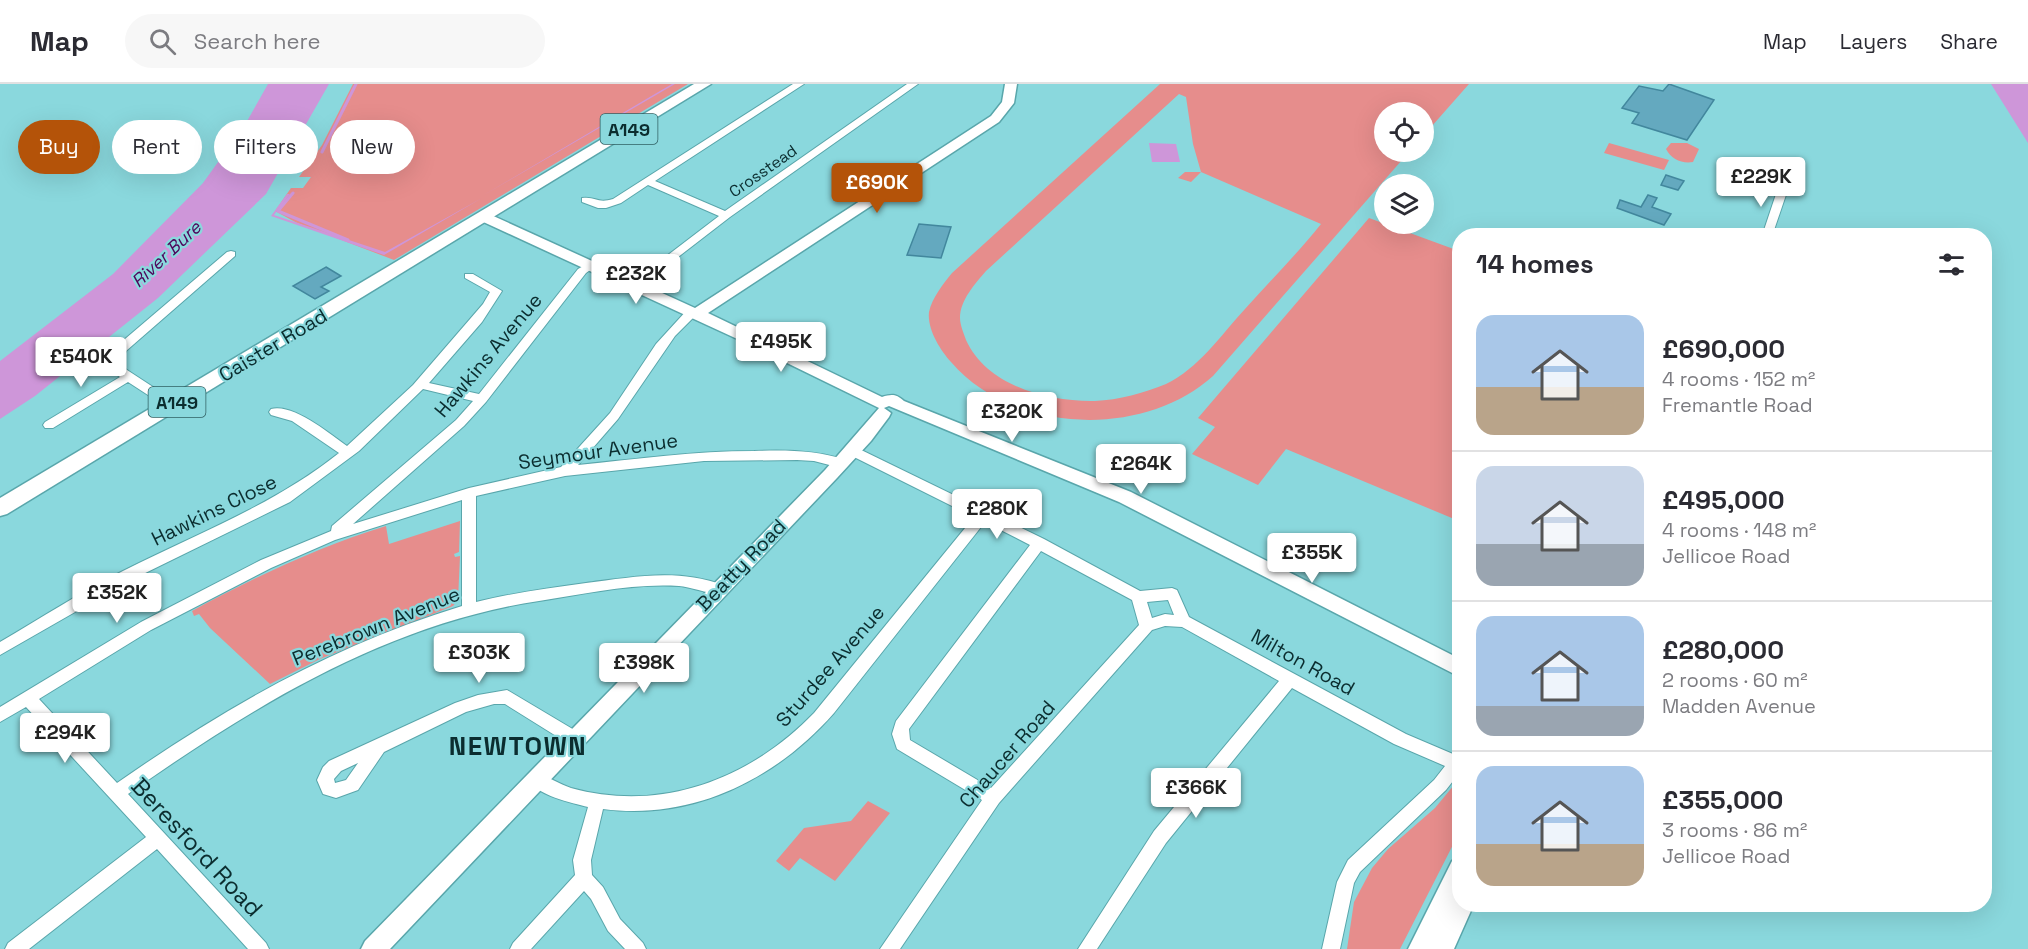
<!DOCTYPE html>
<meta charset="utf-8">
<style>
:root{--surface:#fff;--page:#f7f7f7;--text:#2b2b33;--muted:#7c7c81;--line:#e1e1e2;--accent:#b45309}
body{margin:0;font-family:"Space Grotesk",sans-serif;background:var(--page);color:var(--text);height:100vh;display:flex;flex-direction:column;font-size:22px;white-space:nowrap}
*{box-sizing:border-box;margin:0}
p{font-size:20px;color:var(--muted)}
.icon{flex:none;width:33px;height:33px;fill:none;stroke:currentColor;stroke-width:2;stroke-linecap:round;stroke-linejoin:round}
.map{position:relative;flex:1;overflow:hidden}
.details{position:absolute;left:1452px;top:144px;width:540px;height:684px;display:flex;flex-direction:column;background:var(--surface);border-radius:24px;box-shadow:0 6px 24px #0002}
.details>*{flex:none}
.guide{position:absolute;left:18px;top:36px;width:570px;height:54px;display:flex;gap:12px}
.fabs{position:absolute;left:1374px;top:18px;display:grid;gap:12px}
.fabs a{display:grid;place-items:center;width:60px;height:60px;border-radius:50%;background:var(--surface);box-shadow:0 6px 24px #0002;font-size:30px}
.price{position:absolute;translate:-50% -51px;padding:0 14px;border-radius:6px;background:#fff;color:#222;font-size:20px;line-height:39px;filter:drop-shadow(0 2px 3px #0008)}
.price::after{content:'';position:absolute;left:50%;top:36px;width:18px;height:14px;margin-left:-9px;background:inherit;clip-path:polygon(0 0,100% 0,50% 100%)}
.price.selected{background:var(--accent);color:#fff}
ul{padding:0;list-style:none}
li{display:flex;align-items:center;gap:18px;height:150px;padding:0 24px}
li+li{border-top:2px solid var(--line)}
li span{display:grid;place-items:center;flex:none;width:168px;height:120px;border-radius:18px;color:#555}
li>.icon{margin-inline-start:auto}
span .icon{width:72px;height:72px;fill:#fffc;stroke-width:1}
li b{font-size:26px}
h2{display:flex;justify-content:space-between;align-items:center;height:72px;padding:0 24px;font-size:26px}
.tag{padding:0 21px;border-radius:27px;background:var(--surface);box-shadow:0 6px 24px #0002;font-size:21px;line-height:54px}
.tag.selected{background:var(--accent);color:#fff}
header{display:flex;align-items:center;gap:36px;box-sizing:border-box;height:84px;padding:0 30px;background:var(--surface);border-bottom:2px solid var(--line)}
header strong{font-size:28px}
nav{display:flex;gap:33px;margin-inline-start:auto;font-size:21px}
.search{width:420px;height:54px;background:var(--page);display:flex;align-items:center;gap:15px;box-sizing:border-box;padding:0 21px;border-radius:33px;color:var(--muted);font-size:22px}
.map>svg:first-child{display:block}
</style>
<header>
<strong>Map</strong>
<div class="search"><svg class="icon" aria-label="search" viewBox="0 0 24 24"><circle cx="10" cy="10" r="6"/><path d="M15 15l6 6"/></svg>Search here</div>
<nav><a>Map</a><a>Layers</a><a>Share</a></nav>
</header>
<div class="map">
<svg width="2028" height="865" viewBox="0 0 2028 865">
<rect width="100%" height="100%" fill="#8ad8dd"/>
<path fill="#e68d8c" fill-rule="evenodd" d="M 353,0 L 688,0 L 394,176 L 297,139 L 275,127 L 291,104 L 303,104 L 311,93 L 299,93 L 322,61 Z
M 1160,0 L 1469,0 L 1424,51 L 1424,28 L 1384,28 L 1384,68 L 1409,68 L 1213,292 C 1143,355 1013,350 951,278 C 940,266 927,245 929,228 C 932,214 943,200 952,189 ZM 1179,10 L 1186,13 L 1193,60 L 1201,88 L 1185,88 L 1178,94 L 1191,98 L 1201,88 L 1321,140 C 1297,170 1270,197 1245,225 C 1221,251 1198,285 1166,300 C 1144,309 1119,316 1095,317 C 1048,318 987,302 966,256 C 964,250 960,241 960,234 C 960,216 975,200 986,187 Z
M 1609,59 L 1669,76 L 1664,86 L 1604,69 Z
M 1671,59 L 1687,59 L 1699,65 L 1693,78 C 1682,80 1671,75 1666,65 Z
M 1369,134 L 1459,167 L 1459,437 L 1286,365 L 1258,401 L 1192,370 L 1215,343 L 1198,334 Z
M 460,437 L 459,468 L 454,470 L 455,473 L 460,472 L 458,516 L 453,522 L 320,575 L 270,600 L 210,544 L 199,530 L 194,532 L 192,527 C 255,493 318,463 386,442 L 389,460 Z
M 1459,695 L 1459,749 L 1400,865 L 1347,865 L 1354,818 L 1372,784 L 1388,765 L 1435,724 Z
M 868,717 L 890,729 L 835,797 L 800,774 L 789,787 L 776,777 L 804,744 L 851,737 Z"/>
<path fill="#ce96d9" d="M 268,0 L 329,0 L 266,110 L 158,214 L 35,312 L 0,335 L 0,277 L 113,190 L 203,99 L 246,39 Z
M 672,0 L 675,0 L 482,112 L 648,14 Z
M 1991,0 L 2028,0 L 2028,59 Z
M 1149,59 L 1176,60 L 1180,78 L 1152,78 Z
M 287,110 L 290,110 L 274,131 L 385,168 L 482,114 L 384,171 L 271,132 Z"/>
<g fill="none" stroke-linecap="round" stroke-linejoin="round">
<path stroke="#ce96d9" stroke-width="3" d="M 322,68 L 356,0
M 293,109 L 278,127 L 348,156"/>
</g>
<path fill="#64a9bf" stroke="#42879d" stroke-width="1.5" d="M 1669,0 L 1714,16 L 1687,56 L 1632,39 L 1639,29 L 1622,24 L 1639,2 L 1663,7 Z
M 1666,91 L 1684,97 L 1678,106 L 1661,101 Z
M 1648,111 L 1657,114 L 1652,123 L 1671,130 L 1664,141 L 1617,124 L 1620,116 L 1641,123 Z
M 919,140 L 951,143 L 941,174 L 907,171 Z
M 326,183 L 341,192 L 321,203 L 329,207 L 315,215 L 293,202 Z"/>
<g fill="none" stroke-linecap="round" stroke-linejoin="round">
<g stroke="#59a6ab" stroke-width="2">
<path id="street" d="M 793,0 L 804,0 L 655,97 L 725,127 L 907,0 L 918,0 L 730,133 L 638,204 L 630,204 L 630,200 L 719,132 L 648,101 L 621,119 L 606,124 L 598,124 L 582,118 L 582,114 C 596,112 597,120 613,115 Z
M 1773,76 L 1787,78 L 1799,87 L 1795,98 L 1788,105 L 1772,152 L 1762,152 L 1778,104 L 1766,85 L 1770,77 ZM 1777,82 L 1789,88 L 1784,98 L 1776,85 Z
M 231,167 L 235,168 L 235,172 L 126,267 L 122,276 L 124,284 L 176,318 L 178,321 L 176,324 L 168,324 L 128,298 L 53,344 L 45,344 L 43,341 L 45,338 L 120,293 L 116,290 L 110,278 L 118,261 L 227,168 Z
M 589,179 L 593,180 L 593,184 L 586,189 L 486,318 L 464,342 L 353,440 L 469,404 L 561,383 L 610,329 L 656,260 L 688,225 L 696,225 L 696,231 L 675,252 L 618,335 L 578,381 C 637,375 695,367 754,367 C 786,366 815,366 846,376 L 847,379 L 846,382 L 841,384 L 814,377 L 797,376 L 704,377 L 565,392 L 476,412 L 476,518 C 512,509 549,504 586,499 C 632,493 678,484 723,501 L 725,505 L 723,509 C 714,512 691,503 679,502 C 633,499 584,510 539,517 C 386,540 252,623 128,710 L 266,859 L 269,865 L 248,865 L 157,765 L 29,865 L 5,865 L 8,859 L 146,753 L 26,623 L 0,638 L 0,623 L 141,538 L 261,476 L 331,447 L 332,442 L 456,336 L 473,317 L 423,305 L 359,367 L 290,418 L 131,496 L 0,571 L 0,558 C 41,534 81,508 123,487 C 196,450 274,421 339,369 L 292,337 L 271,331 L 269,328 L 271,325 C 293,319 330,350 347,362 L 413,301 L 483,220 L 490,208 L 465,194 L 465,190 L 473,190 L 502,207 L 482,238 L 429,299 L 479,310 L 578,185 ZM 462,416 L 462,522 C 334,561 226,623 117,699 L 39,615 L 151,546 L 271,484 L 335,456 Z
M 853,362 L 1044,455 L 1140,507 L 1172,504 L 1177,506 L 1189,533 L 1406,650 L 1460,673 L 1460,688 L 1446,706 L 1360,788 L 1354,799 L 1340,865 L 1322,865 L 1337,798 L 1348,776 L 1434,696 L 1445,682 L 1394,660 L 1292,604 L 1166,759 L 1097,865 L 1078,865 L 1154,747 L 1279,597 L 1182,543 L 1165,542 L 1152,546 L 999,719 L 900,865 L 880,865 L 982,716 L 897,665 L 892,650 L 896,637 L 1030,461 L 985,438 L 834,629 C 776,695 693,737 603,725 L 591,776 L 592,791 L 603,803 L 620,835 L 643,859 L 646,865 L 625,865 L 608,847 L 591,815 L 584,807 L 531,865 L 510,865 L 513,859 L 575,791 L 573,776 L 588,723 C 572,719 536,711 529,696 L 531,691 L 537,689 C 549,693 559,700 571,704 C 662,729 750,695 814,629 L 974,433 L 848,370 L 847,367 L 848,364 ZM 1041,467 L 1132,516 L 1139,541 L 991,704 L 910,656 L 909,645 ZM 1168,516 L 1174,531 L 1165,530 L 1152,534 L 1147,518 Z
M 507,606 L 581,650 L 583,655 L 581,660 L 575,662 L 569,660 L 505,620 L 494,620 L 466,628 L 384,668 L 358,706 L 336,714 L 323,710 L 317,696 L 323,683 L 329,677 L 455,619 L 478,611 ZM 358,679 L 346,696 L 335,699 L 334,695 L 341,687 Z"/>
</g>
<g stroke="#59a6ab" stroke-width="3">
<path id="secondary" d="M 1005,0 L 1017,0 L 1014,19 L 999,38 L 708,229 L 882,313 C 892,310 896,310 904,317 L 1131,408 L 1460,575 L 1460,593 L 1119,418 L 889,322 L 884,324 L 891,329 L 889,333 L 871,357 L 837,394 L 390,865 L 361,865 L 365,857 L 825,386 L 879,324 L 746,259 L 479,136 L 477,133 L 479,130 L 489,130 L 695,224 L 991,32 L 1002,18 Z
M 1460,774 L 1460,820 L 1474,820 L 1454,865 L 1408,865 L 1452,777 Z"/>
</g>
<g stroke="#59a6ab" stroke-width="3">
<path id="primary" d="M 694,0 L 711,0 L 7,430 L 0,432 L 0,414 Z"/>
</g>
<use href="#street" fill="#fff" fill-rule="evenodd"/>
<use href="#secondary" fill="#fff" fill-rule="evenodd"/>
<use href="#primary" fill="#fff" fill-rule="evenodd"/>
</g>
<g text-anchor="middle" dominant-baseline="central" stroke-width="4.5" stroke-linejoin="round" paint-order="stroke">
<g font-size="16" fill="#0b2d2f" stroke="#8ad8dd">
<text transform="translate(763 87) rotate(-35)">Crosstead</text>
</g>
<g fill="#8ad8dd" stroke="#316063" stroke-width="1.5">
<rect x="600.5" y="30" width="57" height="30" rx="4.5"/>
<rect x="148.5" y="303" width="57" height="30" rx="4.5"/>
</g>
<g font-size="18" font-weight="bold" fill="#0b2d2f">
<text x="629" y="45">A149</text>
<text x="177" y="318">A149</text>
</g>
<g font-size="18" font-style="italic" fill="#4e045a" stroke="#8ad8dd">
<text transform="translate(166 170) rotate(-43)">River Bure</text>
</g>
<g font-size="20" fill="#0b2d2f" stroke="#8ad8dd">
<text transform="translate(273 261) rotate(-31)">Caister Road</text>
<text transform="translate(488 271) rotate(-50)">Hawkins Avenue</text>
<text transform="translate(598 367) rotate(-8)">Seymour Avenue</text>
<text transform="translate(214 426) rotate(-26)">Hawkins Close</text>
<text transform="translate(741 481) rotate(-46)">Beatty Road</text>
<text transform="translate(376 542) rotate(-22)">Perebrown Avenue</text>
<text transform="translate(1303 578) rotate(29)">Milton Road</text>
<text transform="translate(830 582) rotate(-49)">Sturdee Avenue</text>
<text transform="translate(1007 670) rotate(-49)">Chaucer Road</text>
</g>
<g font-size="24" fill="#0b2d2f" stroke="#8ad8dd">
<text transform="translate(197 763) rotate(47)">Beresford Road</text>
</g>
<g font-size="26" font-weight="bold" letter-spacing="1.5" fill="#0b2d2f" stroke="#8ad8dd">
<text x="518" y="662">NEWTOWN</text>
</g>
</g>
</svg>
<div class="fabs">
<a><svg class="icon" aria-label="locate" viewBox="0 0 24 24"><circle cx="12" cy="12" r="6"/><path d="M12 2v4M12 18v4M2 12h4M18 12h4"/></svg></a>
<a><svg class="icon" aria-label="layers" viewBox="0 0 24 24"><path d="M12 4l9 5-9 5-9-5zM3 14l9 5 9-5"/></svg></a>
</div>
<b class="price" style="left:1761px;top:124px">£229K</b>
<b class="price selected" style="left:877px;top:130px">£690K</b>
<b class="price" style="left:636px;top:221px">£232K</b>
<b class="price" style="left:781px;top:289px">£495K</b>
<b class="price" style="left:81px;top:304px">£540K</b>
<b class="price" style="left:1012px;top:359px">£320K</b>
<b class="price" style="left:1141px;top:411px">£264K</b>
<b class="price" style="left:997px;top:456px">£280K</b>
<b class="price" style="left:1312px;top:500px">£355K</b>
<b class="price" style="left:117px;top:540px">£352K</b>
<b class="price" style="left:479px;top:600px">£303K</b>
<b class="price" style="left:644px;top:610px">£398K</b>
<b class="price" style="left:65px;top:680px">£294K</b>
<b class="price" style="left:1196px;top:735px">£366K</b>
<div class="guide">
<a class="tag selected">Buy</a>
<a class="tag">Rent</a>
<a class="tag">Filters</a>
<a class="tag">New</a>
</div>
<section class="details">
<h2>14 homes<svg class="icon" aria-label="filters" viewBox="0 0 24 24"><path d="M4 7h16M4 17h16"/><circle cx="9" cy="7" r="2"/><circle cx="15" cy="17" r="2"/></svg></h2>
<ul>
<li><span style="background:linear-gradient(#a9c7e8 60%,#b9a48a 0)"><svg class="icon" aria-label="home" viewBox="0 0 24 24"><path d="M3 11l9-7 9 7M6 9v11h12V9"/></svg></span><div><b>£690,000</b><p>4 rooms · 152 m²</p><p>Fremantle Road</p></div></li>
<li><span style="background:linear-gradient(#c9d6e8 65%,#9aa5b1 0)"><svg class="icon" aria-label="home" viewBox="0 0 24 24"><path d="M3 11l9-7 9 7M6 9v11h12V9"/></svg></span><div><b>£495,000</b><p>4 rooms · 148 m²</p><p>Jellicoe Road</p></div></li>
<li><span style="background:linear-gradient(#a9c7e8 75%,#9aa5b1 0)"><svg class="icon" aria-label="home" viewBox="0 0 24 24"><path d="M3 11l9-7 9 7M6 9v11h12V9"/></svg></span><div><b>£280,000</b><p>2 rooms · 60 m²</p><p>Madden Avenue</p></div></li>
<li><span style="background:linear-gradient(#a9c7e8 65%,#b9a48a 0)"><svg class="icon" aria-label="home" viewBox="0 0 24 24"><path d="M3 11l9-7 9 7M6 9v11h12V9"/></svg></span><div><b>£355,000</b><p>3 rooms · 86 m²</p><p>Jellicoe Road</p></div></li>
</ul>
</section>
</div>
